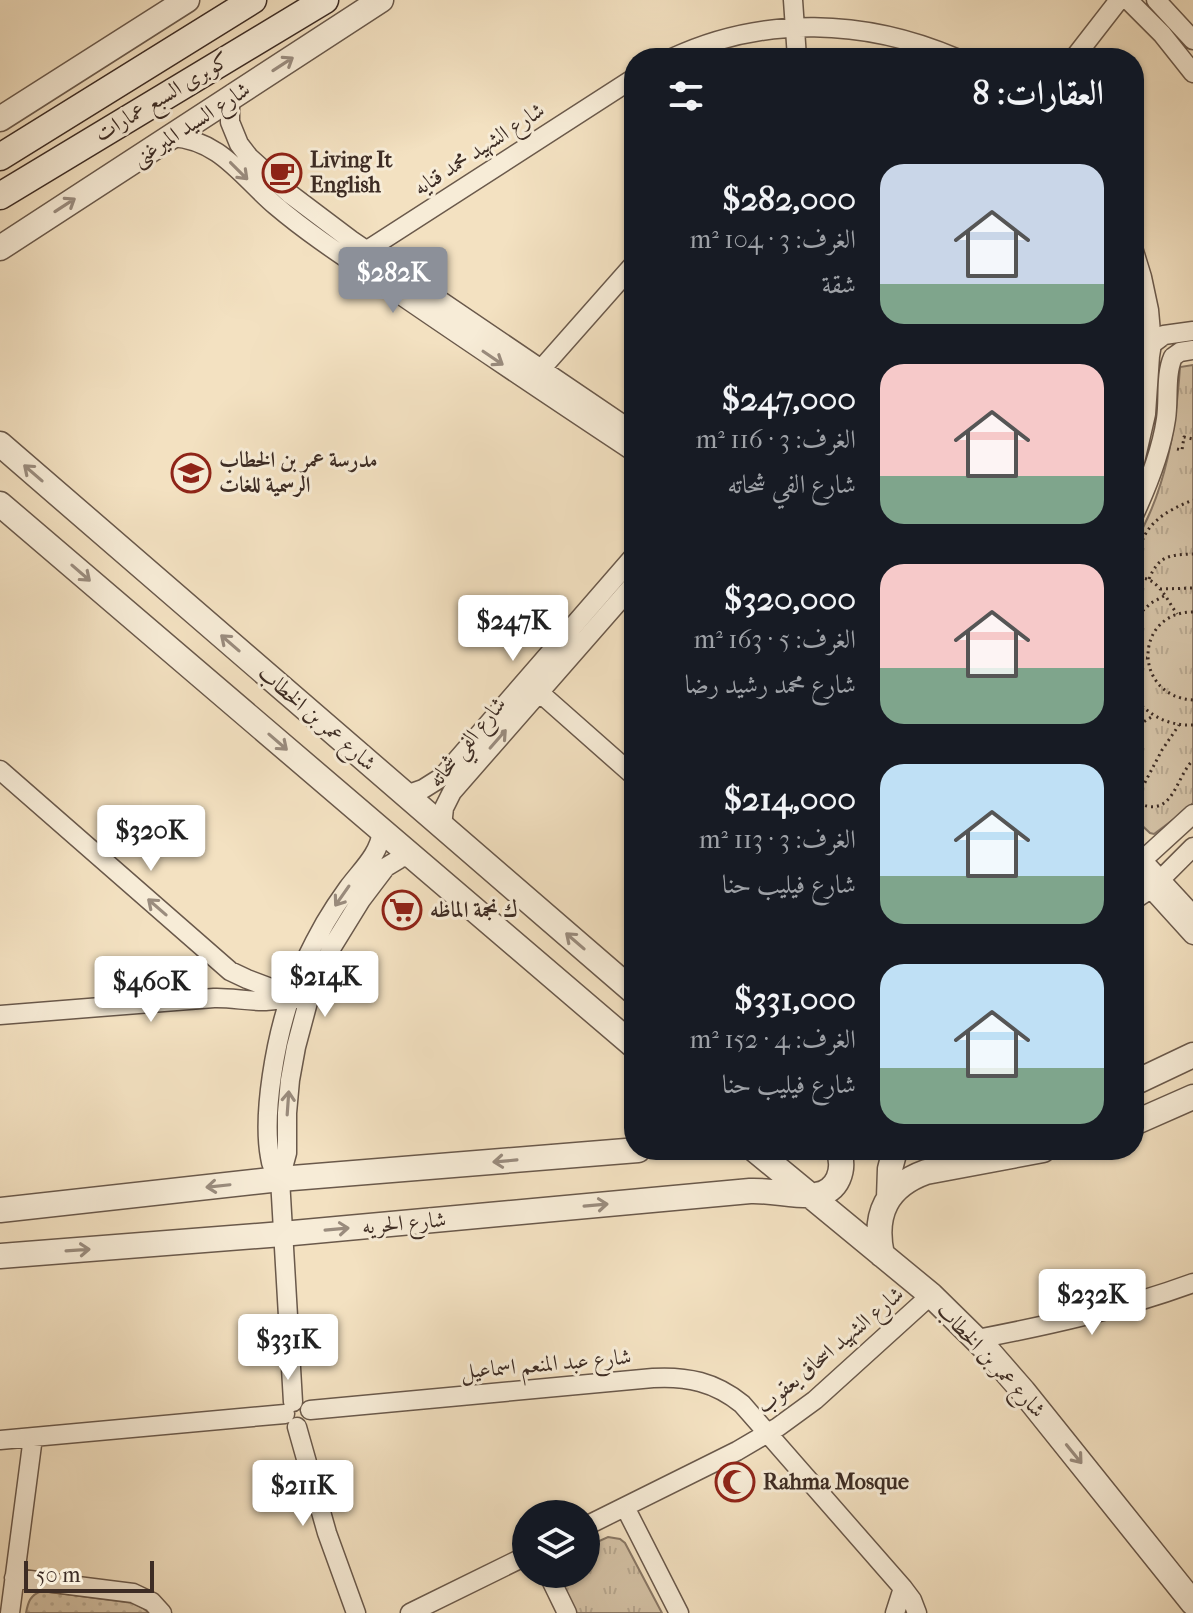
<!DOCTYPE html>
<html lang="ar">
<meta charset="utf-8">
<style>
:root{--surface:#171b24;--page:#20242c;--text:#f1f3f6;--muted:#9ea1a6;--accent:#8c9099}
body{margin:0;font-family:"IM FELL French Canon",Amiri,serif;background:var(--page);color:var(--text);direction:rtl;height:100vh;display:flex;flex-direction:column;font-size:30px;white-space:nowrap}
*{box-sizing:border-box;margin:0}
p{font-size:26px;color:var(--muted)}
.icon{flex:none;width:44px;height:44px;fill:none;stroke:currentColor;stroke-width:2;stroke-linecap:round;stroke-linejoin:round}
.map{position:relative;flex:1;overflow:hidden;direction:ltr}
.details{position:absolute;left:624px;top:48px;width:520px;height:1112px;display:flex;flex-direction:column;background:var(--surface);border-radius:32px;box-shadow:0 2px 6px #0004;direction:rtl}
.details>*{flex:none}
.controls{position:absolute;left:512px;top:1500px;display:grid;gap:16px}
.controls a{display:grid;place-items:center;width:88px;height:88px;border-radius:50%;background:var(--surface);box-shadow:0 2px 6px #0004;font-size:40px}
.scale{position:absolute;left:24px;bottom:20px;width:130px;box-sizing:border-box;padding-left:8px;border:4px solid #3d2c24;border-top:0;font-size:22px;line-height:28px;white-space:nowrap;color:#3d2c24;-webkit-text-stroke:6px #f7ecd7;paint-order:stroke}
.price{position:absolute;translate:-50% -68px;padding:0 18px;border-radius:8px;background:#fff;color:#222;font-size:26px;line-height:52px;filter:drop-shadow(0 2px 4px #0008)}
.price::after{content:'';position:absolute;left:50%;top:48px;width:24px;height:18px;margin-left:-12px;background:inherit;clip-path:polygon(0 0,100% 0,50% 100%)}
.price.active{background:var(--accent);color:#fff}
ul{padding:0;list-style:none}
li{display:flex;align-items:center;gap:24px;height:200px;padding:0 40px}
li span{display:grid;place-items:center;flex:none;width:224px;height:160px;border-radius:24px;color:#555}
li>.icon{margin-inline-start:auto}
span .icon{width:96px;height:96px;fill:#fffc;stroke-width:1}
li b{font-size:34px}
h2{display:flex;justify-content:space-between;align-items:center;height:96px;padding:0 40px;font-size:34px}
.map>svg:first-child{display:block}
</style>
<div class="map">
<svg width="1193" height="1613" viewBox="0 0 1193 1613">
<defs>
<pattern id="grass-dots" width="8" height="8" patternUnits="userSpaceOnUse" patternTransform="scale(2)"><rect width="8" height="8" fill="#d4c2a6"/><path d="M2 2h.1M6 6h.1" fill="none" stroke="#b7a78f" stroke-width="1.8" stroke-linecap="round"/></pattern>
<pattern id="park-tufts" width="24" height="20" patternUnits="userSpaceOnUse" patternTransform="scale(2)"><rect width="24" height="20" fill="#d4c2a6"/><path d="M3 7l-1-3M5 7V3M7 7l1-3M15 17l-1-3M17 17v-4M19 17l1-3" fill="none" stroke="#b7a78f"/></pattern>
</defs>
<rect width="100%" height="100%" fill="#f3e1c1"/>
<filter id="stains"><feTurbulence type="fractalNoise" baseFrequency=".0025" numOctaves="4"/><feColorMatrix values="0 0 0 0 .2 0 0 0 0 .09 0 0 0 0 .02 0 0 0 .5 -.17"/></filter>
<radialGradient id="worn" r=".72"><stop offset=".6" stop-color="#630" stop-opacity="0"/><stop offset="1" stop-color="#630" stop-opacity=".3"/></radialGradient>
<path fill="url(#grass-dots)" stroke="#887765" stroke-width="2" d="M 42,1591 L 133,1603 L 143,1608 L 149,1613 L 26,1613 C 28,1602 30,1595 42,1591 Z"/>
<path fill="url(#park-tufts)" stroke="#887765" stroke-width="2" d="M 1193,365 L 1193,803 L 1174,819 L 1154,834 L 1150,833 L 1134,818 L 1134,544 C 1166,491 1176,428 1180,367 Z
M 608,1537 L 620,1539 L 625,1543 L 662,1613 L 576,1613 L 561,1583 L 558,1574 L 586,1574 L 586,1547 Z"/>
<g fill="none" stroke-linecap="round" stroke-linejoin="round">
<g stroke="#6a594b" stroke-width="21">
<path id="minor" d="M 793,0 L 797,58
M 1128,0 L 1162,34 L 1193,73
M 1156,0 L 1193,40
M 672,58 C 764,15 865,19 956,58
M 1074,58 L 1119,0
M 230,98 L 230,122 L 239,144 L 249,157 L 290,194 L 351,240 L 634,432
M 172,137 C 220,140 242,177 276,206 C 316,240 362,268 405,298 C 481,350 557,401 634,452
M 1134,251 L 1142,277 L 1149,310 L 1152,344 L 1150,356 L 1146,414 L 1134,466
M 361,254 L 634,78
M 1152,344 L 1164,335 L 1193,331
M 1173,357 L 1180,352 L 1193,350
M 535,376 L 634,264
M 1134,515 C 1148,485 1161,453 1166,419 C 1169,400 1165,375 1173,357
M 531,685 L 634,776
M 0,770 L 230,971 L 247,979 L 308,1002
M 406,795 L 423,789 L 442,777 L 634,556
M 442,826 L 444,808 L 452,792 L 634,584
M 1134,851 L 1193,915
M 1136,866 L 1193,814
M 1134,870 L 1193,935
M 1134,900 L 1152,888 L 1193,847
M 0,1015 L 214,998 C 239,997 267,1007 291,995
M 280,1179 C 275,1173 271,1166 270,1157 C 262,1113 276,1038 291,995 C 300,970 312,946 325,923 C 332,911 340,899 348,888 C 362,869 379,855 382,831
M 977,1339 C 1050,1325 1122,1309 1193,1283
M 293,1402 L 280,1179 L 287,1153 L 287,1113 L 290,1080 L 296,1047 L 308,1002 L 332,947 L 361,900 L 386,867 L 401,858 L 412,856
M 310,1410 L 653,1378 C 687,1376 715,1382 742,1404 L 903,1588 L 912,1600 L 917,1613
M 297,1427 L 327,1533 L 356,1613
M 0,1440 L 285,1414
M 625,1507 L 679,1613
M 586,1526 L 737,1451 L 778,1427 L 815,1400 L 931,1295
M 548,1574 L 567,1613
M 14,1578 L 133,1593 L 152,1602 L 162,1613
M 10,1613 L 33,1437
M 410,1613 L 526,1556
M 895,1613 L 903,1588"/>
</g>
<g stroke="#6a594b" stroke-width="27">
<path id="tertiary" d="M 0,119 L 187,0
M 0,248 L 381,0
M 0,444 L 634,992
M 0,504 L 634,1046
M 1134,1083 L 1193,1055
M 1134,1123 L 1193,1097
M 755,1150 L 931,1295 L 989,1352 L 1023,1391 L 1193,1603
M 889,1198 L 890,1169 L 895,1150
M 0,1210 L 280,1179 L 638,1150
M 882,1255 C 873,1214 887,1186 926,1172 L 1043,1150
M 0,1256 L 282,1234 L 750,1191 C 771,1190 796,1197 816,1195 C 838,1192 846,1169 838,1150"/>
</g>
<g stroke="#3d2c24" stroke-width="29">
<path id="secondary" d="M 0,157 L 253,0
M 0,196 L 325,0"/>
</g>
<path stroke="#3d2c24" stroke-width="3" stroke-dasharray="2 4" stroke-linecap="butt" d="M 1177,449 L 1182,450 L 1184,437 L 1193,439
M 1139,578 C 1158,577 1167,600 1177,614
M 1149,579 C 1159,555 1170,555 1193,554
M 1160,589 L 1193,588
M 1134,599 C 1139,586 1137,574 1138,561 C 1140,526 1163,512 1193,500
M 1193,612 C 1134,612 1132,696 1193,700
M 1134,619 L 1151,603 L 1164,596
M 1134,657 L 1147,658
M 1134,697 C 1149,716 1169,726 1193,725
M 1134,728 L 1153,716
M 1142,788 L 1162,750 L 1179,725
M 1134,801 C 1173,822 1174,780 1193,760"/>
<use href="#minor" stroke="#f7ecd7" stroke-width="18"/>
<use href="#tertiary" stroke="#f7ecd7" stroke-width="24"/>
<use href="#secondary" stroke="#f7ecd7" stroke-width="26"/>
</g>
<defs><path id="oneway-shaft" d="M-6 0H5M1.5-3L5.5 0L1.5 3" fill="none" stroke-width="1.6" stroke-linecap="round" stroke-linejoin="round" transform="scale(2)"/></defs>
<g stroke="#9a8c7e">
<use href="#oneway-shaft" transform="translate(283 64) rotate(-33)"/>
<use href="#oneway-shaft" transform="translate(239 171) rotate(45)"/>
<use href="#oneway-shaft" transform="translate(65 205) rotate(-33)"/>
<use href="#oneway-shaft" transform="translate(493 358) rotate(34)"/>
<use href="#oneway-shaft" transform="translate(33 473) rotate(-139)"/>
<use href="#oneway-shaft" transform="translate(81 573) rotate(41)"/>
<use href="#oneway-shaft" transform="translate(230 643) rotate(-139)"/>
<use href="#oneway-shaft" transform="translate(498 739) rotate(-49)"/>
<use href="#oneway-shaft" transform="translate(278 742) rotate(41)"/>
<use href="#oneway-shaft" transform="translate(342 896) rotate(125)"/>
<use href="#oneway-shaft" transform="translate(157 907) rotate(-139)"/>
<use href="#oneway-shaft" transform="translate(575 941) rotate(-139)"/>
<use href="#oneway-shaft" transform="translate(288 1103) rotate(-86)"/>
<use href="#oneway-shaft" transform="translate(505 1161) rotate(175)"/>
<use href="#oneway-shaft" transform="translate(218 1186) rotate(174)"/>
<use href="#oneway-shaft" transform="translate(596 1205) rotate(-5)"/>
<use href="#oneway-shaft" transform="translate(337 1229) rotate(-5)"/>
<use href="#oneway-shaft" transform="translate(78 1250) rotate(-4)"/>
<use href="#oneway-shaft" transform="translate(1074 1454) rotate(51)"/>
</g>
<defs>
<g id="cafe-ring" transform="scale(2)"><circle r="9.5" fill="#f7ecd7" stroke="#8f2418" stroke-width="1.5"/><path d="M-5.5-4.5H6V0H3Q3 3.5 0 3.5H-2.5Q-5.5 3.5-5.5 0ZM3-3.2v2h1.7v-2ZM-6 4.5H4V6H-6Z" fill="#8f2418"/></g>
<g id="school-ring" transform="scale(2)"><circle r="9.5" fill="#f7ecd7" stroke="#8f2418" stroke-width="1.5"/><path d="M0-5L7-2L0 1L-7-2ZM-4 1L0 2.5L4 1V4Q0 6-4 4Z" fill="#8f2418"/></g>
<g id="supermarket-ring" transform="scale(2)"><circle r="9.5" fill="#f7ecd7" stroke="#8f2418" stroke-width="1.5"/><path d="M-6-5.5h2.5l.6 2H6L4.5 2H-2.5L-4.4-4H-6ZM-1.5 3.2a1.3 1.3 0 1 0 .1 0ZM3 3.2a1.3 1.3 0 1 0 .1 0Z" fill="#8f2418"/></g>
<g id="mosque-ring" transform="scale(2)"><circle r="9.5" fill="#f7ecd7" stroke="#8f2418" stroke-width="1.5"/><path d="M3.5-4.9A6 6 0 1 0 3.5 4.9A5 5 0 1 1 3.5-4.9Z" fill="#8f2418"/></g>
</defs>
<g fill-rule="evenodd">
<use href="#cafe-ring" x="282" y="173"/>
<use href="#school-ring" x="191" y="473"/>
<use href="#supermarket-ring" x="402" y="910"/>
<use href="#mosque-ring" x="735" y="1482"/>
</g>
<g text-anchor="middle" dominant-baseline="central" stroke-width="6" stroke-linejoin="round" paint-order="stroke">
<g font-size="22" fill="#3d2c24" stroke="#f7ecd7">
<text transform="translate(162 97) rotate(-31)">كوبرى السبع عمارات</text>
<text transform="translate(191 124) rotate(-33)">شارع السيد الميرغنى</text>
<text transform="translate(479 149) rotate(-33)">شارع الشهيد محمد قنايه</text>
<text transform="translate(317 718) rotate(41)">شارع عمر بن الخطاب</text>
<text transform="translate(467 742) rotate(-51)">شارع الفي شحاته</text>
<text transform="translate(404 1223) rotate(-5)">شارع الحريه</text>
<text transform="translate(830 1350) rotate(-40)">شارع الشهيد اسحاق يعقوب</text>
<text transform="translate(991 1360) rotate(47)">شارع عمر بن الخطاب</text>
<text transform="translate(546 1364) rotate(-5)">شارع عبد المنعم اسماعيل</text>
</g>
<g font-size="22" font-weight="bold" fill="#3d2c24" stroke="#f7ecd7" text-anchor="start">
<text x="310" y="160">Living It<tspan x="310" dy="25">English</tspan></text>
<text x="219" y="460">مدرسة عمر بن الخطاب<tspan x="219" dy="25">الرسمية للغات</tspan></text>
<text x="430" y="910">ك نجمة الماظه</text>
<text x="763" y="1482">Rahma Mosque</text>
</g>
</g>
<rect width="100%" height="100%" filter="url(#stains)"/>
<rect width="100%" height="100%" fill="url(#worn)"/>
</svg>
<div class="controls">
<a><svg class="icon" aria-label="layers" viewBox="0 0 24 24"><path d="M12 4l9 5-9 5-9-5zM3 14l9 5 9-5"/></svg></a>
</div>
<div class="scale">50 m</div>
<b class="price active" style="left:393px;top:315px">$282K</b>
<b class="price" style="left:513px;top:663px">$247K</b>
<b class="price" style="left:151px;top:873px">$320K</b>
<b class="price" style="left:325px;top:1019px">$214K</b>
<b class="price" style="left:151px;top:1024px">$460K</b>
<b class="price" style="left:1092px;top:1337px">$232K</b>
<b class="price" style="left:288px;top:1382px">$331K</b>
<b class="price" style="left:303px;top:1528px">$211K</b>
<section class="details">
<h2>العقارات: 8<svg class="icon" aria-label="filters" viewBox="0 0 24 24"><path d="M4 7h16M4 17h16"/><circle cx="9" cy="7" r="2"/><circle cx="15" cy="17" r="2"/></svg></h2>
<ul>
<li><span style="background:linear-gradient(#c9d6e8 75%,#7fa58c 0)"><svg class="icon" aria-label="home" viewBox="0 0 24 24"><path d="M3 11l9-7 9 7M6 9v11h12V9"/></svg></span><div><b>$282,000</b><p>الغرف: 3 · 104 m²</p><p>شقة</p></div></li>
<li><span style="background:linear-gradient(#f6c9c9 70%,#7fa58c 0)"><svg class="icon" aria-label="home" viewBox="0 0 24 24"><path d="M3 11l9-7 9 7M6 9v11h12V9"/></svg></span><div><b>$247,000</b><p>الغرف: 3 · 116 m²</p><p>شارع الفي شحاته</p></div></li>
<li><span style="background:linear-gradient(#f6c9c9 65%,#7fa58c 0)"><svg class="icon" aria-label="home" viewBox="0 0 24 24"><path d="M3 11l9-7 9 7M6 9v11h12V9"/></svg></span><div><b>$320,000</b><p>الغرف: 5 · 163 m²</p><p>شارع محمد رشيد رضا</p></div></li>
<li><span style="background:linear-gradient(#bfe0f5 70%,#7fa58c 0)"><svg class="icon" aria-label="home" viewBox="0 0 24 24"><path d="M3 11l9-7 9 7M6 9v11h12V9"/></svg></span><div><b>$214,000</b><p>الغرف: 3 · 113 m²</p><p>شارع فيليب حنا</p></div></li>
<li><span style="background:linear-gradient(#bfe0f5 65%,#7fa58c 0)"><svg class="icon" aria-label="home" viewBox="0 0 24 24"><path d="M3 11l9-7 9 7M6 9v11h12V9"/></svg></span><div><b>$331,000</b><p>الغرف: 4 · 152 m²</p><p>شارع فيليب حنا</p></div></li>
</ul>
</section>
</div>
